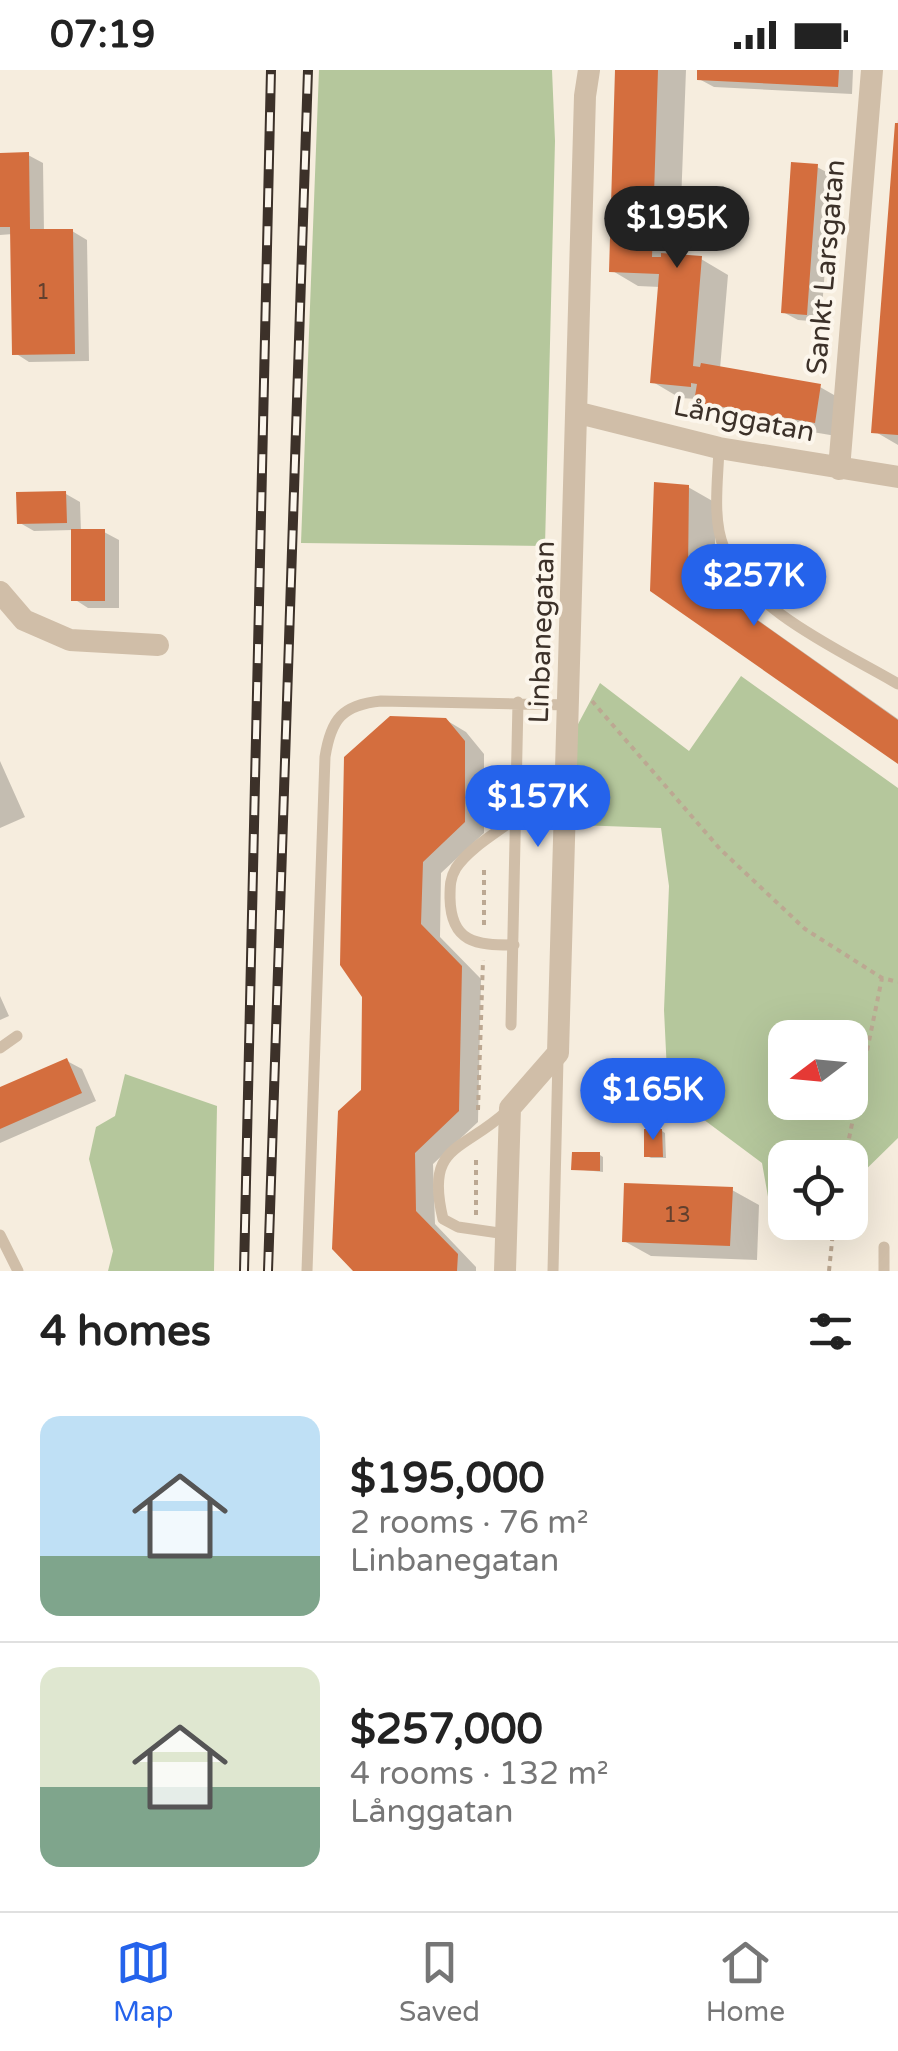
<!DOCTYPE html>
<meta charset="utf-8">
<style>
:root{--surface:#fff;--page:#f2f2f2;--text:#222;--muted:#767676;--line:#e0e0e0;--accent:#2563eb}
body{margin:0;font-family:"Varela Round",sans-serif;background:var(--page);color:var(--text);height:100vh;display:flex;flex-direction:column;font-size:38px;white-space:nowrap}
*{box-sizing:border-box;margin:0}
p{font-size:32px;color:var(--muted)}
.icon{flex:none;width:55px;height:55px;fill:none;stroke:currentColor;stroke-width:2;stroke-linecap:round;stroke-linejoin:round}
.map{position:relative;height:1201px;overflow:hidden}
.details{display:flex;flex-direction:column;background:var(--surface);flex:1}
.details>*{flex:none}
.needle{width:65px;rotate:254deg}
.tools{position:absolute;left:768px;top:950px;display:grid;gap:20px}
.tools a{display:grid;place-items:center;width:100px;height:100px;border-radius:20px;background:var(--surface);box-shadow:0 10px 40px #0002;font-size:50px}
.price{position:absolute;translate:-50% -85px;padding:0 22px;border-radius:35px;background:var(--accent);color:#fff;font-size:32px;line-height:65px;filter:drop-shadow(0 2px 5px #0008)}
.price::after{content:'';position:absolute;left:50%;top:60px;width:30px;height:22px;margin-left:-15px;background:inherit;clip-path:polygon(0 0,100% 0,50% 100%)}
.price.on{background:#222;color:#fff}
ul{padding:0;list-style:none}
li{display:flex;align-items:center;gap:30px;height:250px;padding:0 40px}
li+li{border-top:2px solid var(--line)}
li span{display:grid;place-items:center;flex:none;width:280px;height:200px;border-radius:20px;color:#555}
li>.icon{margin-inline-start:auto}
span .icon{width:120px;height:120px;fill:#fffc;stroke-width:1}
li b{font-size:42px}
h2{display:flex;justify-content:space-between;align-items:center;height:120px;padding:0 40px;font-size:42px}
.status{display:flex;justify-content:space-between;align-items:center;height:70px;padding:0 50px;background:var(--surface);direction:ltr}
.status svg{height:28px;fill:currentColor}
.tabs{display:flex;justify-content:space-around;align-items:center;height:140px;border-top:2px solid var(--line);background:var(--surface);font-size:28px;color:var(--muted)}
.tabs a{display:grid;justify-items:center;gap:5px}
.tabs .on{color:var(--accent)}
.map>svg:first-child{display:block}
</style>
<div class="status"><b>07:19</b><svg viewBox="0 0 49 12"><path d="M0 12V9h3v3zM5 12V6h3v6zM10 12V3h3v9zM15 12V0h3v12zM26 1h20v11H26zM47 4h2v5h-2z"/></svg></div>
<div class="map">
<svg width="898" height="1201" viewBox="0 0 898 1201">
<rect width="100%" height="100%" fill="#f6edde"/>
<path fill="#b5c79c" fill-rule="evenodd" d="M 319,0 L 552,0 L 555,71 L 545,476 L 301,473 Z
M 741,606 L 898,718 L 898,1068 L 850,1115 L 850,1088 L 785,1088 L 785,1138 L 770,1138 L 762,1093 L 668,1023 L 664,940 L 669,816 L 661,758 L 576,755 L 577,656 L 600,613 L 689,681 ZM 785,968 L 850,968 L 850,1032 L 785,1032 Z
M 125,1004 L 217,1036 L 214,1201 L 108,1201 L 113,1181 L 89,1089 L 96,1057 L 115,1046 Z"/>
<path fill="#0003" d="M 618,0 L 686,0 L 679,187 L 701,189 L 728,205 L 720,299 L 820,317 L 848,333 L 842,367 L 724,347 L 697,329 L 680,328 L 653,312 L 660,217 L 638,216 L 611,200 Z
M 700,0 L 853,0 L 852,24 L 714,17 L 699,9 Z
M 898,49 L 898,375 L 874,361 Z
M 0,85 L 28,85 L 43,93 L 44,162 L 72,161 L 87,170 L 89,291 L 29,292 L 15,283 L 13,164 L 0,165 Z
M 817,97 L 832,105 L 821,252 L 798,250 L 783,242 Z
M 688,417 L 716,433 L 714,519 L 898,649 L 898,691 L 652,520 Z
M 66,424 L 80,432 L 81,462 L 104,462 L 119,470 L 119,538 L 88,538 L 74,529 L 73,460 L 34,461 L 20,453 Z
M 446,650 L 466,662 L 484,684 L 484,763 L 441,803 L 440,867 L 481,909 L 478,1052 L 433,1094 L 435,1154 L 476,1197 L 476,1201 L 356,1201 L 363,1021 Z
M 0,691 L 25,747 L 0,758 Z
M 0,926 L 9,946 L 0,950 Z
M 67,991 L 82,999 L 96,1031 L 0,1073 L 0,1020 Z
M 662,1061 L 665,1063 L 666,1088 L 651,1088 L 647,1086 Z
M 600,1085 L 603,1087 L 603,1102 L 574,1099 Z
M 732,1120 L 759,1135 L 757,1190 L 651,1186 L 624,1171 Z"/>
<path fill="#d46e3e" d="M 615,0 L 658,0 L 652,187 L 661,187 L 661,183 L 702,186 L 693,296 L 700,297 L 701,293 L 821,314 L 815,353 L 694,332 L 697,314 L 691,313 L 691,317 L 650,313 L 659,204 L 609,202 Z
M 697,0 L 839,0 L 838,17 L 697,10 Z
M 895,53 L 898,53 L 898,365 L 871,363 Z
M 29,82 L 30,159 L 73,159 L 75,284 L 12,285 L 10,157 L 0,157 L 0,83 Z
M 791,92 L 818,94 L 807,245 L 781,243 Z
M 654,412 L 689,415 L 688,501 L 898,650 L 898,694 L 650,521 Z
M 66,421 L 67,453 L 17,454 L 16,422 Z
M 71,459 L 105,459 L 105,531 L 71,531 Z
M 390,646 L 446,648 L 465,671 L 465,752 L 423,792 L 421,854 L 462,896 L 459,1041 L 415,1083 L 416,1141 L 458,1184 L 457,1201 L 353,1201 L 332,1179 L 338,1041 L 361,1020 L 362,927 L 340,895 L 344,687 Z
M 67,988 L 82,1023 L 0,1059 L 0,1017 Z
M 644,1059 L 662,1059 L 663,1087 L 644,1087 Z
M 572,1082 L 600,1082 L 600,1101 L 571,1100 Z
M 624,1113 L 733,1117 L 730,1176 L 622,1172 Z"/>
<g fill="none" stroke-linecap="round" stroke-linejoin="round">
<path stroke="#bca892" stroke-width="4" stroke-dasharray="5 5" stroke-linecap="butt" d="M 592,631 L 720,779 L 805,859 L 882,908 L 898,912
M 484,855 L 484,795
M 478,1040 L 483,890
M 845,1088 L 882,908
M 476,1145 L 476,1085
M 829,1201 L 834,1152"/>
<path stroke="#d0bea8" stroke-width="11" d="M 719,378 C 718,410 712,449 724,478 C 747,540 844,582 898,614
M 514,875 C 476,875 451,873 450,828 C 450,816 450,808 456,798 C 469,778 498,762 517,747
M 511,955 L 518,632
M 0,978 L 17,966
M 506,1164 L 458,1157 L 443,1149 C 425,1074 461,1083 507,1041
M 0,1165 L 18,1201
M 307,1201 L 325,687 C 331,649 342,635 381,631 L 570,635
M 553,1201 L 558,988
M 884,1201 L 884,1177"/>
<path stroke="#d0bea8" stroke-width="22" d="M 579,343 L 719,378 L 898,407
M 839,399 L 872,0
M 0,522 L 24,550 L 70,570 L 158,575
M 505,1201 L 510,1038 L 558,983 L 585,26 L 589,0"/>
<g stroke="#3c3129" stroke-width="10">
<path id="rail" d="M 244,1201 L 271,0
M 268,1201 L 308,0"/>
</g>
<use href="#rail" stroke="#fcf6ec" stroke-width="6" stroke-dasharray="19" stroke-linecap="butt"/>
</g>
<g text-anchor="middle" dominant-baseline="central" stroke-width="8" stroke-linejoin="round" paint-order="stroke">
<g font-size="22" fill="#62402e">
<text x="43" y="222">1</text>
<text x="677" y="1145">13</text>
</g>
<g font-size="28" fill="#3c3129" stroke="#fcf6ec">
<text transform="translate(826 197) rotate(-85)">Sankt Larsgatan</text>
<text transform="translate(744 349) rotate(11)">Långgatan</text>
<text transform="translate(542 562) rotate(-88)">Linbanegatan</text>
</g>
</g>
</svg>
<div class="tools">
<a><svg class="needle" viewBox="-14 -14 28 28"><path d="M0-13l5 13h-10z" fill="#e53935"/><path d="M0 13l5-13h-10z" fill="#767676"/></svg></a>
<a><svg class="icon" aria-label="locate" viewBox="0 0 24 24"><circle cx="12" cy="12" r="6"/><path d="M12 2v4M12 18v4M2 12h4M18 12h4"/></svg></a>
</div>
<b class="price on" style="left:677px;top:201px">$195K</b>
<b class="price" style="left:754px;top:559px">$257K</b>
<b class="price" style="left:538px;top:780px">$157K</b>
<b class="price" style="left:653px;top:1073px">$165K</b>
</div>
<section class="details">
<h2>4 homes<svg class="icon" aria-label="filters" viewBox="0 0 24 24"><path d="M4 7h16M4 17h16"/><circle cx="9" cy="7" r="2"/><circle cx="15" cy="17" r="2"/></svg></h2>
<ul>
<li><span style="background:linear-gradient(#bfe0f5 70%,#7fa58c 0)"><svg class="icon" aria-label="home" viewBox="0 0 24 24"><path d="M3 11l9-7 9 7M6 9v11h12V9"/></svg></span><div><b>$195,000</b><p>2 rooms · 76 m²</p><p>Linbanegatan</p></div></li>
<li><span style="background:linear-gradient(#dfe7d0 60%,#7fa58c 0)"><svg class="icon" aria-label="home" viewBox="0 0 24 24"><path d="M3 11l9-7 9 7M6 9v11h12V9"/></svg></span><div><b>$257,000</b><p>4 rooms · 132 m²</p><p>Långgatan</p></div></li>
</ul>
</section>
<nav class="tabs">
<a class="on"><svg class="icon" aria-label="map" viewBox="0 0 24 24"><path d="M3 6l6-2 6 2 6-2v14l-6 2-6-2-6 2zM9 4v14M15 6v14"/></svg>Map</a>
<a><svg class="icon" aria-label="saved" viewBox="0 0 24 24"><path d="M7 4h10v16l-5-4-5 4z"/></svg>Saved</a>
<a><svg class="icon" aria-label="home" viewBox="0 0 24 24"><path d="M3 11l9-7 9 7M6 9v11h12V9"/></svg>Home</a>
</nav>
